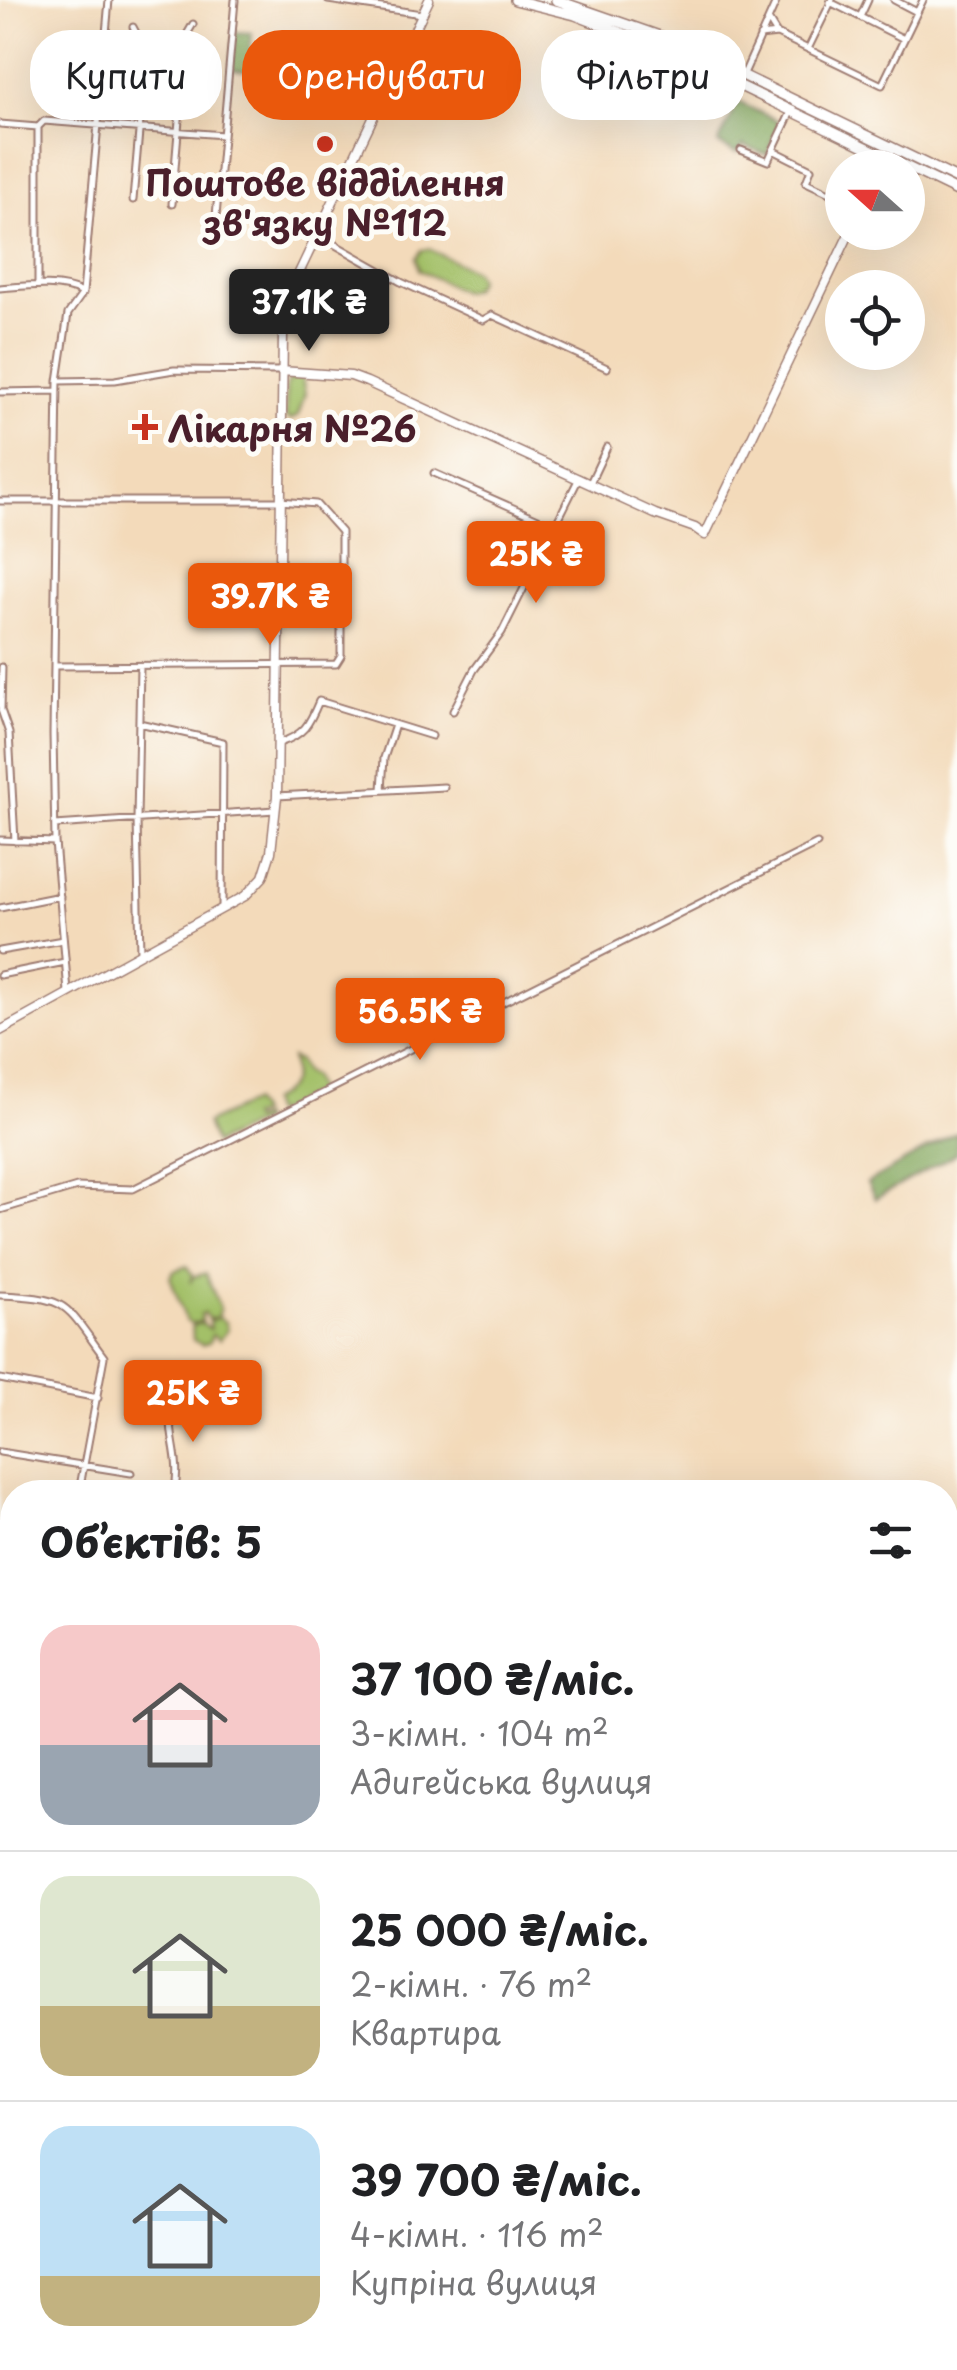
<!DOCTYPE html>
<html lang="uk">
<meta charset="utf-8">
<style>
:root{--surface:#fff;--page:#f6f6f6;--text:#202124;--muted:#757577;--line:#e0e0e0;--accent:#ea580c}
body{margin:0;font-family:"Playpen Sans",sans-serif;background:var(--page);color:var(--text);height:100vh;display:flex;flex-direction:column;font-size:38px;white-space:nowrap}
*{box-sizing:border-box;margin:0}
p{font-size:32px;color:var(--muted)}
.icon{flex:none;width:55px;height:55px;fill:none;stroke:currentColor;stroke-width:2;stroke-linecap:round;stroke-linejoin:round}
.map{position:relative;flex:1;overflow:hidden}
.details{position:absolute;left:0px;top:1480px;width:958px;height:890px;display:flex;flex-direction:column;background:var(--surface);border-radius:40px 40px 0 0;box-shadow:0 10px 40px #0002}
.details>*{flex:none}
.hud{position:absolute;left:30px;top:30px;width:898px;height:90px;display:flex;gap:20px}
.needle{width:65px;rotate:291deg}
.controls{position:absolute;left:825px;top:150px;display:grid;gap:20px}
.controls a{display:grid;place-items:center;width:100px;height:100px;border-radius:50%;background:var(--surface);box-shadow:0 10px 40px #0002;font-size:50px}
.price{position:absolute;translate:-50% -85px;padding:0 22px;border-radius:10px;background:var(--accent);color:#fff;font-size:32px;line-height:65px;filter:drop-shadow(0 2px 5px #0008)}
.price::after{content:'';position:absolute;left:50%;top:60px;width:30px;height:22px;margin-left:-15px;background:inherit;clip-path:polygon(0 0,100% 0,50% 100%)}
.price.selected{background:#222;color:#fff}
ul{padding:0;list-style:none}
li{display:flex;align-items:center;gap:30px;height:250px;padding:0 40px}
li+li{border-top:2px solid var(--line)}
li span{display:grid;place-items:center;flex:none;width:280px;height:200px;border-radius:30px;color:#555}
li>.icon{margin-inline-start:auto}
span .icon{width:120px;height:120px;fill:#fffc;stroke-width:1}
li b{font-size:42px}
h2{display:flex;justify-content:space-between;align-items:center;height:120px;padding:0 40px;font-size:42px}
.chip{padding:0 35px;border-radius:40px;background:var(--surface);box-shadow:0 10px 40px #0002;font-size:35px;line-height:90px}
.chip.selected{background:var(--accent);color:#fff}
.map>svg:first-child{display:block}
</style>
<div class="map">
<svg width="957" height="2370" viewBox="0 0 957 2370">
<rect width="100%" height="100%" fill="#fdfcf7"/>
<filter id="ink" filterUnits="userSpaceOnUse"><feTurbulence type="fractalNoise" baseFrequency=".01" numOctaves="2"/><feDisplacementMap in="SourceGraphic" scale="20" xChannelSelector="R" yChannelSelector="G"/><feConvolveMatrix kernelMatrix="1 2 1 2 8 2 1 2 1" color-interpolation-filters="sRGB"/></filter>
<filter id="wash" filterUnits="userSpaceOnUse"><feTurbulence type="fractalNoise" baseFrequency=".0048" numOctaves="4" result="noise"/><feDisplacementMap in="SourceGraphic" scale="40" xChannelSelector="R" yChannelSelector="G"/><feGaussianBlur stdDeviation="2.25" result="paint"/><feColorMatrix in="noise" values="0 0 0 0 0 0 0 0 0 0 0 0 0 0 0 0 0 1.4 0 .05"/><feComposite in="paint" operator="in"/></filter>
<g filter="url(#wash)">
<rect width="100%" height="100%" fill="#f3daba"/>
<path fill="#a3c067" stroke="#767049" stroke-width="2.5" d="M 275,35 L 335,39 L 343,54 L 322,98 L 271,75 Z
M 429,249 L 474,271 L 478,279 L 473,289 L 463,292 L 419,270 L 416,258 L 422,250 Z
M 294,375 L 302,377 L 305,394 L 298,416 L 290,420 L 286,418 L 286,385 Z
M 291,1058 L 298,1061 L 304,1073 L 312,1077 L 317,1091 L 273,1114 L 269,1102 C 289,1090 297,1083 291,1058 Z
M 252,1102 L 259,1113 L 250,1118 L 252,1121 L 260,1117 L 262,1121 L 214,1144 L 206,1123 Z
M 187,1266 L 192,1275 L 190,1283 L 193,1277 L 206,1273 L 220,1309 L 217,1317 L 225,1322 L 227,1330 L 219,1340 L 212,1335 L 209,1343 L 202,1345 L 193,1340 L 192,1326 L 202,1323 L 210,1329 L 209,1321 L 217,1318 L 208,1319 L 204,1313 L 201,1314 L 202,1321 L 191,1324 L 186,1321 L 170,1277 L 173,1271 Z
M 957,1830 L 957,1929 L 945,1934 L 945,1836 Z"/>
<path fill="#82a65c" stroke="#666244" stroke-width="2.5" d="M 234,32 L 252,33 L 249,71 L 231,69 Z
M 606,41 L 733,94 L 723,118 L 596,67 Z
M 738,102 L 780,122 L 767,155 L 743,145 L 737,153 L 718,144 Z
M 957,1132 L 957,1153 L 875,1199 L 867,1183 Z
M 957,1929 L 957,2083 L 945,2084 L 945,1969 L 955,1955 L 945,1934 Z
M 955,2108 L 957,2269 L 945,2275 L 945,2111 Z
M 371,2358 L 596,2358 L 589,2370 L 366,2370 Z
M 615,2358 L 797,2358 L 788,2370 L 608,2370 Z"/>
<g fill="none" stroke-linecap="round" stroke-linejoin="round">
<path stroke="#5fc1dd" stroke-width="2.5" d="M 945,1843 L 957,1836
M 0,2085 L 12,2084"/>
</g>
</g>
<g filter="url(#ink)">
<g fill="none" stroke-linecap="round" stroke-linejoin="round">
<g stroke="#9e7c72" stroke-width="9">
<path id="street" d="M 328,0 L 422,14
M 894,0 L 917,12
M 830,2 L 860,17 L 868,0
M 858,16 L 904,39
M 777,34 L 882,85 L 923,0
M 760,36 L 777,34 L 769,21
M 808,49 L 832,0
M 743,76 L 777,0
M 791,112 L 773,150 L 811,169 L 806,182 L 842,199
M 0,124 L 38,127 L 44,121 L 223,135
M 741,150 L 768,161 L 773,150
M 133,200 L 146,52 L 133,27
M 172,204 L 186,36 L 193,24
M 215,228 L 235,0
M 318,235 L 401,282 L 483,320 L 492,315 L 607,368
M 38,285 L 38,127
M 0,288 C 27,286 58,281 83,293
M 83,293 L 109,0
M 58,381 L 115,380 L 174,370 L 281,371
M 0,392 L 57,391
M 434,473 L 554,526
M 590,483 L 607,447
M 0,501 L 280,501 L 316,504 L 341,532 L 341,656 L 336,664 L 55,666
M 140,666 L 137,820 L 140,953
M 2,667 L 1,710 L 9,733 L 15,841
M 453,711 L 474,670 L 502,632 L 579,478
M 139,723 L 223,742 L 222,909
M 279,743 C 304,735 309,725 319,701 L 432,736
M 382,790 L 384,758 L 395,725
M 277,796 L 444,787
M 55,825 L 275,810
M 0,840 L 55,842
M 0,908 L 60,896
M 0,951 L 63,940
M 0,975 L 65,962
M 68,992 L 55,842 L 53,734 L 58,381 L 68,314 L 83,293
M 0,1210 L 77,1187 L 133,1189 L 817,844
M 0,1295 C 70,1298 64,1303 104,1357 L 79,1492
M 0,1379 L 98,1398
M 0,1452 L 131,1473
M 174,1492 C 186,1449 152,1416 188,1386
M 0,1522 L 12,1524
M 0,1608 L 12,1610
M 0,1701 L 12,1703
M 0,1794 L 12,1796
M 0,1921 L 12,1845
M 0,2071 L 12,2070
M 945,2282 L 957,2276
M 0,2338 L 12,2342
M 57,2358 L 93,2370
M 15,2370 L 20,2358
M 103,2370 L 108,2358
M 186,2370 L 191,2358
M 255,2370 L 260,2358
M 317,2370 L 322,2358
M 797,2370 L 809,2358"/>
</g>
<g stroke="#9e7c72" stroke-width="11">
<path id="secondary" d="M 881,168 L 886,157
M 281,371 L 351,376 L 367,382 L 655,514 L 695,528 L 705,535 L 850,232
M 0,1031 L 245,896 L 263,877 L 271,852 L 277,796 L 283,334 L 298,275 L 429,0"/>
</g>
<g stroke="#9e7c72" stroke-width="12">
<path id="primary" d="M 515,0 L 575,15 L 664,49 L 957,191
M 556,0 L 668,39 L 957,179"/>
</g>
<use href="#street" stroke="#fff" stroke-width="5"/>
<use href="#secondary" stroke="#fff" stroke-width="8"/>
<use href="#primary" stroke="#fff" stroke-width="9"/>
</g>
</g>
<g fill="#c8321e" stroke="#fdfcf7" stroke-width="4">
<circle cx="325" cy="144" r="10"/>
<path d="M140 412h10v10h10v10h-10v10h-10v-10h-10v-10h10z"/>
</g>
<g text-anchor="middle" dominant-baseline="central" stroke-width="10" stroke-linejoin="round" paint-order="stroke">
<g font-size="35" font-weight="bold" fill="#4a1f2b" stroke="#fdfcf7">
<text x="325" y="181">Поштове відділення<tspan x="325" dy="40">зв'язку №112</tspan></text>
<text x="168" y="427" text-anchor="start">Лікарня №26</text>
</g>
</g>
</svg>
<div class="controls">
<a><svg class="needle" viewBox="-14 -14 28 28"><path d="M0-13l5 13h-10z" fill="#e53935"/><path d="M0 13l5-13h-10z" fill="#757577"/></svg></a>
<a><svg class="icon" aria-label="locate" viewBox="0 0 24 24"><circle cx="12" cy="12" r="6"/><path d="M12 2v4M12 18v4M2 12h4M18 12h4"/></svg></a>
</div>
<b class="price selected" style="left:309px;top:354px">37.1K ₴</b>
<b class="price" style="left:536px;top:606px">25K ₴</b>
<b class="price" style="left:270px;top:648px">39.7K ₴</b>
<b class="price" style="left:420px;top:1063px">56.5K ₴</b>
<b class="price" style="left:193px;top:1445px">25K ₴</b>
<div class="hud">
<a class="chip">Купити</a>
<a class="chip selected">Орендувати</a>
<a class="chip">Фільтри</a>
</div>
<section class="details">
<h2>Об’єктів: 5<svg class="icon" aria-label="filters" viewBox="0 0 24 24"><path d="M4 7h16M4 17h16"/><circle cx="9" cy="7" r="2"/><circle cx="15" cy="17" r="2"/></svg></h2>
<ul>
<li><span style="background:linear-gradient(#f6c9c9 60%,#9aa5b1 0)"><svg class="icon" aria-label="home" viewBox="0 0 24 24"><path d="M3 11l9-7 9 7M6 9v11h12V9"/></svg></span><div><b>37 100 ₴/міс.</b><p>3-кімн. · 104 m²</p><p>Адигейська вулиця</p></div></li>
<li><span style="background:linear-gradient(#dfe7d0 65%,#c2b280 0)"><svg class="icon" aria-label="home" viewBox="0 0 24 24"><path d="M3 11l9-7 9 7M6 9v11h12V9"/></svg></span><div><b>25 000 ₴/міс.</b><p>2-кімн. · 76 m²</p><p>Квартира</p></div></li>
<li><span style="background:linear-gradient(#bfe0f5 75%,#c2b280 0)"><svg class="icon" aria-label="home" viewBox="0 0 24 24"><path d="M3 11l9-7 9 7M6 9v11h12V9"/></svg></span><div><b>39 700 ₴/міс.</b><p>4-кімн. · 116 m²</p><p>Купріна вулиця</p></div></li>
</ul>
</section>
</div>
